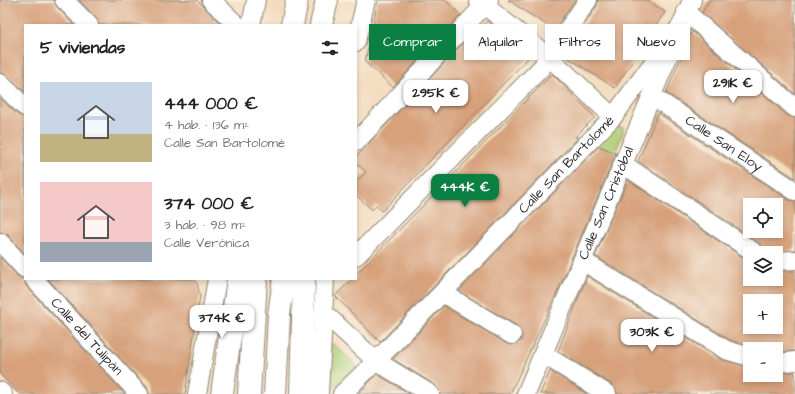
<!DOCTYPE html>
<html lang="es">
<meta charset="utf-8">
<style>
:root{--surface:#fff;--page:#f2f2f2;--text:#202124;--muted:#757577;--accent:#0b8043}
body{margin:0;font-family:"Architects Daughter",sans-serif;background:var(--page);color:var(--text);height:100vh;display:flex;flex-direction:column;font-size:15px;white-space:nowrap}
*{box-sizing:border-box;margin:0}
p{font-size:13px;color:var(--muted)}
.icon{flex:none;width:22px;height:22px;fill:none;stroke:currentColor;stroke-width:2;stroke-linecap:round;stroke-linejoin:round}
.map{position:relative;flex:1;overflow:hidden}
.panel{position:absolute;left:24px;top:24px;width:333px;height:256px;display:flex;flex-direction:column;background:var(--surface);border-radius:0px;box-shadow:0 2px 6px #0003}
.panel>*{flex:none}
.banner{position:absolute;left:369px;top:24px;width:366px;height:36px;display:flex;gap:8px}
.tools{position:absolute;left:743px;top:198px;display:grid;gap:8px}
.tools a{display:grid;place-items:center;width:40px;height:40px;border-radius:0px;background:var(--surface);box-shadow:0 2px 6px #0003;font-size:20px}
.price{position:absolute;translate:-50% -34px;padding:0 9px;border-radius:8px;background:#fff;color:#222;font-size:13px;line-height:26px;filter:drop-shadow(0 1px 2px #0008)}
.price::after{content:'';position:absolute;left:50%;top:24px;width:12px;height:9px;margin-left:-6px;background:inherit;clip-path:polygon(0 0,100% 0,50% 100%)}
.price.on{background:var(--accent);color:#fff}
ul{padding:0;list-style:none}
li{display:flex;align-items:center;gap:12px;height:100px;padding:0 16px}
li span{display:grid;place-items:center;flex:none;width:112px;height:80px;border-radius:0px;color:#555}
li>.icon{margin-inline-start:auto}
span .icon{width:48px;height:48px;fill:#fffc;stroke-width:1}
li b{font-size:17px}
h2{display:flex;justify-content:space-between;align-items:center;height:48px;padding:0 16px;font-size:17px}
.chip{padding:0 14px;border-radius:0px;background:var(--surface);box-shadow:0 2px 6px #0003;font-size:14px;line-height:36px}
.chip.on{background:var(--accent);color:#fff}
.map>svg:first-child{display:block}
</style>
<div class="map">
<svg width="795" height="394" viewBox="0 0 795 394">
<rect width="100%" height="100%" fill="#fbf7ec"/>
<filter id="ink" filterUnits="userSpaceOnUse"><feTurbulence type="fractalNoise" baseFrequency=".025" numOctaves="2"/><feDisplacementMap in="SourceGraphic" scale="8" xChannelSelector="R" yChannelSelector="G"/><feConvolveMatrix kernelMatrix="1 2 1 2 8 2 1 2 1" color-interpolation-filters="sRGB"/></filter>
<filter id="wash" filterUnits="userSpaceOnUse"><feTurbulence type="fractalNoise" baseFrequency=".012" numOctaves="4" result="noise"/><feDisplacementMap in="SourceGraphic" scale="16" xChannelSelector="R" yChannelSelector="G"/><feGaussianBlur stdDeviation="0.9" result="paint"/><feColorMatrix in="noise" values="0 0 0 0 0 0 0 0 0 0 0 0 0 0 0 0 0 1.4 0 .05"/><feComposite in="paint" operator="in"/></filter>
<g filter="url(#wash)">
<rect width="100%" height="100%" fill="#f3dcbd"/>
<path fill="#aece76" stroke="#6c7c50" d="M 616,126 L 623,128 L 623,132 L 615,153 L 599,146 Z
M 332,343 L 358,367 L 330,391 Z"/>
<g id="blocks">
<path fill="#d7a17c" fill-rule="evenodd" d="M 0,0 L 54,0 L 57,7 L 74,25 L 25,25 L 25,92 L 7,75 L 0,73 Z
M 79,0 L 197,0 L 222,25 L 99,25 L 96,18 Z
M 378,0 L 445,0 L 461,15 L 393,87 L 365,62 Z
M 508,0 L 575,0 L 554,30 Z
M 598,0 L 647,0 L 665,12 L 615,88 L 564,55 L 597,6 Z
M 709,0 L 795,0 L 795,94 L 702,13 Z
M 487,21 L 529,57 L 382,211 L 376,205 L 372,210 L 356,195 L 356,182 L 366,172 L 356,163 L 356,157 L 476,29 L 477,30 Z
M 692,31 L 788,116 L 795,118 L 795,178 L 666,93 Z
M 552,74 L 595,117 L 575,137 L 578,138 L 380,342 L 335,296 L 352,279 L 356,279 L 356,274 Z
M 0,98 L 18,115 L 25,117 L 25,254 L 8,235 L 0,232 Z
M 658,113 L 789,200 L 795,201 L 795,250 L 765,253 L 761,244 L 638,161 ZM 750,205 L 776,205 L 776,231 L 750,231 Z
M 599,146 L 616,153 L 560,286 L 510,394 L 440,394 L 435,385 L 393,359 L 444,306 L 507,344 L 512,345 L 521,341 L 522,335 L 517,326 L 459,291 Z
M 628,180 L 750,262 L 750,279 L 776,279 L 776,271 L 795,271 L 795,351 L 776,352 L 776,349 L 756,349 L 730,340 L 595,256 ZM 750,301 L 776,301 L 776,327 L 750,327 Z
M 0,257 L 17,276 L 24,279 L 26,286 L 125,394 L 19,394 L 0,374 Z
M 587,276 L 720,359 L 750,367 L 750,375 L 776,375 L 776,373 L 795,372 L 795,394 L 617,394 L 613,385 L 558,351 Z
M 48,279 L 193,279 L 197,283 L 200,296 L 185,394 L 149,394 L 147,387 Z
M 550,371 L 587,394 L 540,394 Z
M 377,374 L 410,394 L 358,394 Z"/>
</g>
</g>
<g filter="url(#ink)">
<use href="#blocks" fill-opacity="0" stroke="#8f8474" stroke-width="1"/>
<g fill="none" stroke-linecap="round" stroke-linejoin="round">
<g stroke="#8f8474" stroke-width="20">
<g id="minor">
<path d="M 64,0 L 89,25"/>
<path d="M 211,0 L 237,25"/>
<path d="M 478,0 L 550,58 L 613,117"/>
<path d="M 686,12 L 795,108"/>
<path d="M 251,25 L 256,0"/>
<path d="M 356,42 L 366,0"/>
<path d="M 0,83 L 25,107"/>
<path id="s1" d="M 652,96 L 795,191"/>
<path d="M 356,142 L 489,0"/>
<path d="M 623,164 L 755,253"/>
<path d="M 0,242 L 25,269"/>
<path d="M 356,256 L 541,68 L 588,0"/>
<path d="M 583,261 L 726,350 L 750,357"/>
<path d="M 776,261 L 795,260"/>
<path id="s2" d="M 34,279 L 139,394"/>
<path d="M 443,293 L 512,335"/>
<path d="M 323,312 L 376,361 L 430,394"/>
<path d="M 543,354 L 607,394"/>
<path d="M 776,363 L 795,361"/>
<path d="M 0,391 L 3,394"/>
<path d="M 197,394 L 217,279"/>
<path d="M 319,394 L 325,279"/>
<path id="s3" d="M 342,394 L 376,361 L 613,117 L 679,28"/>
<path id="s4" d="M 526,394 L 692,0"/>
</g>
</g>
<g stroke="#8f8474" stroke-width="24">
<path id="motorway" d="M 292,25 L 297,0
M 321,25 L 327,0
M 222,394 L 238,279
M 249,394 L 256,279
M 275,394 L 279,315 L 284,279
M 301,394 L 304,279"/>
</g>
<use href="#minor" stroke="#fff" stroke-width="18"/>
<use href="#motorway" stroke="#fff" stroke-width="22"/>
</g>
</g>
<g text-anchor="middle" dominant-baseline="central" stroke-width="4" stroke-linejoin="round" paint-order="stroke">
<g font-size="14" fill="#2b2b2b" stroke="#fbf7ec">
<text stroke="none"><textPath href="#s1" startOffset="86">Calle San Eloy</textPath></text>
<text stroke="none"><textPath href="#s3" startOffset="321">Calle San Bartolomé</textPath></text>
<text stroke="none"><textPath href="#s4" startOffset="207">Calle San Cristóbal</textPath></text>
<text stroke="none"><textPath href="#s2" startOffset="78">Calle del Tulipán</textPath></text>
</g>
</g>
</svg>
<div class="tools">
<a><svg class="icon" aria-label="locate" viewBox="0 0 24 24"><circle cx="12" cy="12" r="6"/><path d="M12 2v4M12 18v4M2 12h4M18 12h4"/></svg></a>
<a><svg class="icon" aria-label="layers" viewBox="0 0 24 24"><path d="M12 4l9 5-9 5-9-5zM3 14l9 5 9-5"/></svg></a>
<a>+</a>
<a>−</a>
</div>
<b class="price" style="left:733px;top:104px">291K €</b>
<b class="price" style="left:436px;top:114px">295K €</b>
<b class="price on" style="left:465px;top:208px">444K €</b>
<b class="price" style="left:222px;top:339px">374K €</b>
<b class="price" style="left:652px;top:353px">303K €</b>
<div class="banner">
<a class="chip on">Comprar</a>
<a class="chip">Alquilar</a>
<a class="chip">Filtros</a>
<a class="chip">Nuevo</a>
</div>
<section class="panel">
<h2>5 viviendas<svg class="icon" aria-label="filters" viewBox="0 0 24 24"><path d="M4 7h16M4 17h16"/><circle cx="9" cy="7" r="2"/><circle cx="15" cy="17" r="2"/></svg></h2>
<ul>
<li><span style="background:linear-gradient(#c9d6e8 65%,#c2b280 0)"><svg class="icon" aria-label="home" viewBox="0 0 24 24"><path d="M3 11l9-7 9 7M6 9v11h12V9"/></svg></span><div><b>444 000 €</b><p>4 hab. · 136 m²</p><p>Calle San Bartolomé</p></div></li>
<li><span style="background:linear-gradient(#f6c9c9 75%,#9aa5b1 0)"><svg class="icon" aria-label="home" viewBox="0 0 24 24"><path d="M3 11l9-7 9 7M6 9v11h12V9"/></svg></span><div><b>374 000 €</b><p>3 hab. · 98 m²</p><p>Calle Verónica</p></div></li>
</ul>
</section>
</div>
